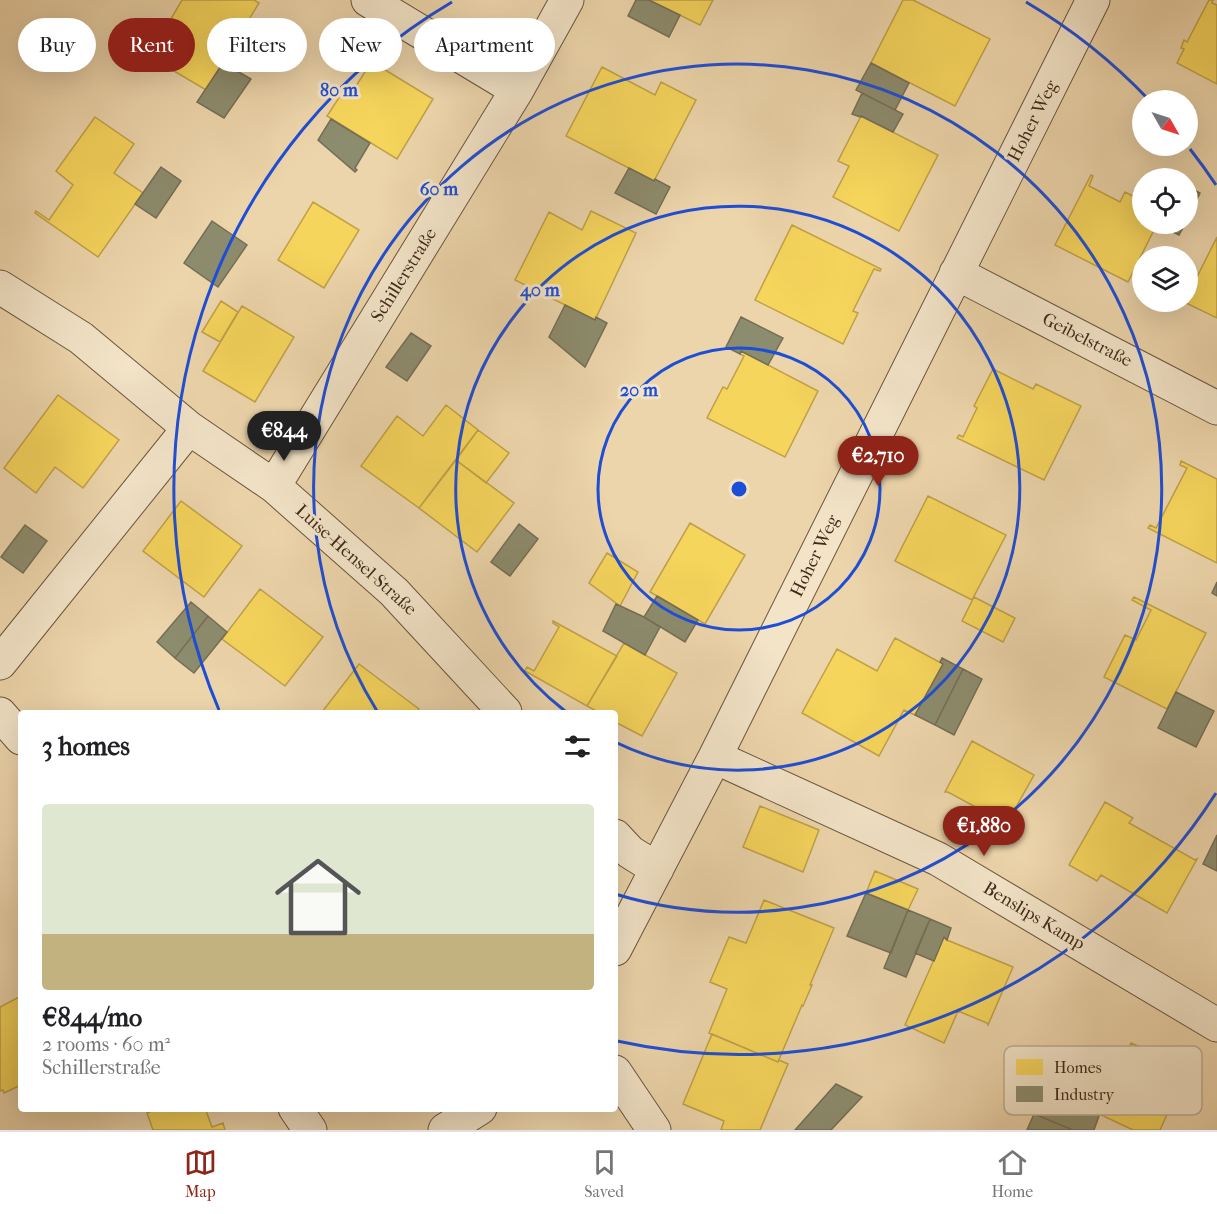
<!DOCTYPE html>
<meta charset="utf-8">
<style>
:root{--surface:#fff;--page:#f2f2f2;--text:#202124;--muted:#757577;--line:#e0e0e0;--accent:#8f2418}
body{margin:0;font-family:"IM FELL French Canon",serif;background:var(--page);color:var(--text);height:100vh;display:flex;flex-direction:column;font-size:22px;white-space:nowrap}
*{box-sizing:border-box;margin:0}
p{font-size:20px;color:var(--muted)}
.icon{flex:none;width:33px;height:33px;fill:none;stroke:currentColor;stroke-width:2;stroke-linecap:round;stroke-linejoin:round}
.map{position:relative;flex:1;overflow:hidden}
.drawer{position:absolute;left:18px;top:710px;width:600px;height:402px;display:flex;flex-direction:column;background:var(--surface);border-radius:6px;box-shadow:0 6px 24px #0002}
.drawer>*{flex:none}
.hud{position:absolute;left:18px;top:18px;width:600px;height:54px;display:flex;gap:12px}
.needle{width:39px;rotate:129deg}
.fabs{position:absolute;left:1132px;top:90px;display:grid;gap:12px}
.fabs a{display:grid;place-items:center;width:66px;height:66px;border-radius:50%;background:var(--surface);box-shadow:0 6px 24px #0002;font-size:30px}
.price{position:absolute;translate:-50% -51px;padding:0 14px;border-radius:21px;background:var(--accent);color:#fff;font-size:20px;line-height:39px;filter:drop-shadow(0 2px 3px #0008)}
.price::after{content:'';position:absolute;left:50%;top:36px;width:18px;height:14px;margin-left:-9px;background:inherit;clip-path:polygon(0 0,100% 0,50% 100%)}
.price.active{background:#222;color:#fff}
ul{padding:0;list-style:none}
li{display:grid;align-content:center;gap:12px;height:318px;padding:0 24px}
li+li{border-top:2px solid var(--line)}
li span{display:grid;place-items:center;height:186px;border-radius:6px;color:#555}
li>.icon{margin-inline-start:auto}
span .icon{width:108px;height:108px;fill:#fffc;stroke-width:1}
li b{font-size:26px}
h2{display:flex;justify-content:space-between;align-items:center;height:72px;padding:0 24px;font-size:26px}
.chip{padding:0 21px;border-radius:27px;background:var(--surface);box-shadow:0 6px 24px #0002;font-size:21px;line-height:54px}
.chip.active{background:var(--accent);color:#fff}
.tab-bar{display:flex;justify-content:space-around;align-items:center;height:84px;border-top:2px solid var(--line);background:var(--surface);font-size:16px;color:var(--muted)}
.tab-bar a{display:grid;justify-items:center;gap:3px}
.tab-bar .active{color:var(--accent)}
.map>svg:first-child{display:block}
</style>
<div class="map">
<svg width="1217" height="1130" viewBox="0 0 1217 1130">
<rect width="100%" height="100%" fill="#edd5ab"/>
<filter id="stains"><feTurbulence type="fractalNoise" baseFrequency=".00333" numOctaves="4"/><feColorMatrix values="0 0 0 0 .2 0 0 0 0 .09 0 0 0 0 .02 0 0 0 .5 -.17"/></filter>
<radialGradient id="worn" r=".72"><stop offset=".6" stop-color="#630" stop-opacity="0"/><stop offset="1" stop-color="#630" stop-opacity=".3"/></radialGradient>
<path fill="#f6d55c" stroke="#bfa148" stroke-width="1.5" d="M 182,0 L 254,0 L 259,3 L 206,90 L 135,48 L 152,21 L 165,29 Z
M 649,0 L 713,0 L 700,25 Z
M 903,0 L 913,0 L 990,39 L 955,106 L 871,63 Z
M 1209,0 L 1213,0 L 1212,3 L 1217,5 L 1217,84 L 1177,63 L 1184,49 L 1181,48 L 1184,40 L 1187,42 Z
M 364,57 L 433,99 L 397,159 L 327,116 L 344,90 L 351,94 L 370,64 L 362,59 Z
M 602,67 L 655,95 L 661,82 L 696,100 L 654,181 L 566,136 Z
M 861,116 L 938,155 L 899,231 L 833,197 L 849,166 L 838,161 Z
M 95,117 L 134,144 L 114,173 L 143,193 L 98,257 L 35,213 L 36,211 L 49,220 L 73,185 L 56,171 Z
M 1091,175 L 1093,176 L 1089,186 L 1120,202 L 1125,192 L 1143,201 L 1143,224 L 1157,224 L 1128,282 L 1055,245 Z
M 313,202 L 359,230 L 324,288 L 278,260 Z
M 591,211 L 636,233 L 595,320 L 515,280 L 549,212 L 582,230 Z
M 792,225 L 881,269 L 880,271 L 874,269 L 853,311 L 858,313 L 843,344 L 755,300 Z
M 1217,237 L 1217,318 L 1184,302 L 1188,302 L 1188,295 Z
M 221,301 L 238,312 L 220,342 L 202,332 Z
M 242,306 L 294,337 L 255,402 L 203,371 Z
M 741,351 L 818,391 L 785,457 L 707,418 L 723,387 L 727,389 L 744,356 L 740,354 Z
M 993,369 L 1033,389 L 1036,384 L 1081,406 L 1044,480 L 957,438 L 959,435 L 963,437 L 977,408 L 974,406 Z
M 58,395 L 119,440 L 83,488 L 55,467 L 36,493 L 4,468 Z
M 446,405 L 478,430 L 419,508 L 361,466 L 397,416 L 423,436 Z
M 478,430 L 509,453 L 486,483 L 456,460 Z
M 456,460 L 514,503 L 477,552 L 419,508 Z
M 1181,461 L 1217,479 L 1217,563 L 1148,528 L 1150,525 L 1156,528 L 1187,468 L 1180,465 Z
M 928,496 L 1006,535 L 972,600 L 895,561 Z
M 181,501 L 242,546 L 204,597 L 143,551 Z
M 690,523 L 745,555 L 705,624 L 650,592 Z
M 607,553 L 638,572 L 620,606 L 589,583 Z
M 260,589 L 323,637 L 285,686 L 222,639 Z
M 974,597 L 1015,618 L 1003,642 L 962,621 Z
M 1134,597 L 1206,633 L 1167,709 L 1104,677 L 1125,635 L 1136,640 L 1151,610 L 1132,600 Z
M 553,621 L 617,656 L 587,706 L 525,671 L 527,667 L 534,671 L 559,627 L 553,623 Z
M 895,638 L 943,664 L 915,715 L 904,710 L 879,756 L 802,713 L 837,649 L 877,671 Z
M 624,643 L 677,673 L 642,736 L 615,722 L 615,712 L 598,712 L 587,706 Z
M 359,664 L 419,709 L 416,712 L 322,712 Z
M 972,741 L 1034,775 L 1006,825 L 1004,824 L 1005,823 L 948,792 L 945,792 Z
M 1105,802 L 1133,818 L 1129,823 L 1195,860 L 1197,859 L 1167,913 L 1101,875 L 1097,881 L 1069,865 Z
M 760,806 L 819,830 L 803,872 L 743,847 Z
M 875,871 L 918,889 L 908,910 L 866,893 Z
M 764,900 L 834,928 L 810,985 L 812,985 L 803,1006 L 802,1005 L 778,1062 L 709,1033 L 727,989 L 710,982 L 729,937 L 746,943 Z
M 944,937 L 947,940 L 1013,967 L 988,1025 L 987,1023 L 958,1011 L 944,1043 L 905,1025 Z
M 21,996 L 21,1085 L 4,1093 L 3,1090 L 0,1091 L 0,1007 Z
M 712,1034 L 778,1062 L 779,1060 L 788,1064 L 760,1130 L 721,1130 L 724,1121 L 683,1104 Z
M 1131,1043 L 1188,1068 L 1160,1130 L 1133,1130 L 1099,1114 Z
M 158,1108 L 205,1108 L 212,1127 L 223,1123 L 225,1130 L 153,1130 L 147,1113 Z"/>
<path fill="#8c8c6e" stroke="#756e55" stroke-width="1.5" d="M 636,0 L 649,0 L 680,15 L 669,37 L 628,16 Z
M 223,63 L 251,79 L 224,118 L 197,102 Z
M 871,63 L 909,83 L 895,110 L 856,90 Z
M 862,93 L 903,114 L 893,132 L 861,116 L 860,117 L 852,114 Z
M 331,119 L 370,143 L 355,168 L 357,170 L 355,172 L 318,140 Z
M 161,167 L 181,181 L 156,218 L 135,204 Z
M 629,168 L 654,181 L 655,179 L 670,187 L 656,214 L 615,193 Z
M 1188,187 L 1200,193 L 1188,217 Z
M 212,221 L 247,245 L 218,287 L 184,263 Z
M 1157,224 L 1185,224 L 1179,235 Z
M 565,305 L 595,320 L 596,317 L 607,323 L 585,367 L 549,337 Z
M 741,317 L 783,338 L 768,365 L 741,351 L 740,354 L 726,347 Z
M 411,333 L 431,346 L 407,381 L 386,367 Z
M 519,524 L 538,539 L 510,576 L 491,562 Z
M 25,525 L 47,541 L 23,573 L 1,557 Z
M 1217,582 L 1217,596 L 1212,593 Z
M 657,596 L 698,620 L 685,642 L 644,617 Z
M 191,602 L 208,616 L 175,658 L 157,642 Z
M 616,604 L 644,617 L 660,627 L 645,655 L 603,631 Z
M 208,616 L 227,632 L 194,673 L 175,658 Z
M 942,658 L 963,669 L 935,725 L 915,715 L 943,664 L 940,662 Z
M 963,669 L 982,679 L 954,735 L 935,725 Z
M 1176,692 L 1214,711 L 1196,747 L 1158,728 Z
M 1217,835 L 1217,871 L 1203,864 Z
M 866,893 L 908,910 L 891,953 L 847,936 Z
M 908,910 L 930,919 L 906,977 L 884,968 Z
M 930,919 L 951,928 L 947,940 L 944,937 L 934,961 L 915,953 Z
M 836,1084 L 862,1097 L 831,1130 L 795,1130 Z
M 1043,1091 L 1099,1114 L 1098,1115 L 1099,1116 L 1094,1130 L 1073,1130 L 1034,1114 Z
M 1034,1114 L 1073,1130 L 1027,1130 Z"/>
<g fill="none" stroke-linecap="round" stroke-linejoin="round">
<g stroke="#6b543e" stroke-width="35">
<path id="minor" d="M 368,0 L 517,90
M 956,273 L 1217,408
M 0,287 L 81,338 L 189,428 L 274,486 L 394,592 L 505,712
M 274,486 L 517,90 L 567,0
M 0,663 L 189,428
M 0,714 L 21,738
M 715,757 L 938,859 L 1217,1025
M 615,836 L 630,852 L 657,869
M 615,949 L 715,757 L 1093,0
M 615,1072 L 654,1130
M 295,1108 L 310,1130
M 445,1130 L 480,1108"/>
</g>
<use href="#minor" stroke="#f3e4c8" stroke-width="33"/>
</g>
<g fill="none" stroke="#1d4ed8" stroke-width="3">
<circle cx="739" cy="489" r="141"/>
<path d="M565 711A282 282 0 1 1 615 742"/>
<path d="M377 711A424 424 0 1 1 615 894"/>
<path d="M1216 793A565 565 0 0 1 617 1041M219 710A565 565 0 0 1 452 2M1026 2A565 565 0 0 1 1149 100M1190 149A565 565 0 0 1 1216 185"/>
</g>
<g text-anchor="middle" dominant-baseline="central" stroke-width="6" stroke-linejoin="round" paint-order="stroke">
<g font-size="18" fill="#40291a" stroke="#f3e4c8">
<text transform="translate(1033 121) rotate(-63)">Hoher Weg</text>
<text transform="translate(404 275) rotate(-58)">Schillerstraße</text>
<text transform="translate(1087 340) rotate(27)">Geibelstraße</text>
<text transform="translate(815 556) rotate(-64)">Hoher Weg</text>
<text transform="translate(356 560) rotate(42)">Luise-Hensel-Straße</text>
<text transform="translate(1034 916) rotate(31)">Benslips Kamp</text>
</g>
</g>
<rect x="1004" y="1046" width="198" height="69" rx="9" fill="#f3e4c8" stroke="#bdac94" stroke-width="1.5"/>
<rect x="1016" y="1059" width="27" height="16" fill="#f6d55c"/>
<rect x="1016" y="1086" width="27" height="16" fill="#8c8c6e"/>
<g font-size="16" fill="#40291a">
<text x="1054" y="1073">Homes</text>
<text x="1054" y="1100">Industry</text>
</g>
<circle cx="739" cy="489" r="9" fill="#1d4ed8" stroke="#f3e4c8" stroke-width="3"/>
<g font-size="18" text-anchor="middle" font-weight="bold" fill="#1d4ed8" stroke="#f3e4c8" stroke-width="6" stroke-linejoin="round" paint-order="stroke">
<text x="339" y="96">80 m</text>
<text x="439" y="195">60 m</text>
<text x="540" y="296">40 m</text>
<text x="639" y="396">20 m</text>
</g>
<rect width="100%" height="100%" filter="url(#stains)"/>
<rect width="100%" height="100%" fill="url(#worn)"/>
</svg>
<div class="fabs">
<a><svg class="needle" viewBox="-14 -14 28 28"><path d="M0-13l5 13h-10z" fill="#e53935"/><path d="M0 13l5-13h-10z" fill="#757577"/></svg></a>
<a><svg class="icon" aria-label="locate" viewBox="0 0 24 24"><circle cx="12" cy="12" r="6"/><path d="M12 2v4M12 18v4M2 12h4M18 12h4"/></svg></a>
<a><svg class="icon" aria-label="layers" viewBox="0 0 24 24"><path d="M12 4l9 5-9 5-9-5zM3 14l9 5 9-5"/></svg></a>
</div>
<b class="price active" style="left:284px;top:462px">€844</b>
<b class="price" style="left:878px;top:487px">€2,710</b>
<b class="price" style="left:984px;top:857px">€1,880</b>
<div class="hud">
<a class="chip">Buy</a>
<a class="chip active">Rent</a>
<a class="chip">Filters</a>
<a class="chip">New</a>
<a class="chip">Apartment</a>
</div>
<section class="drawer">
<h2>3 homes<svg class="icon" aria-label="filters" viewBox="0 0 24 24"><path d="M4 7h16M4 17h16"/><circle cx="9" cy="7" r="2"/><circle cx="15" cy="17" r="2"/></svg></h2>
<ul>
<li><span style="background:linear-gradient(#dfe7d0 70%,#c2b280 0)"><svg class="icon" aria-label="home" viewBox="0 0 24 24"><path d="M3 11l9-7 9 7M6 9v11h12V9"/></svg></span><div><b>€844/mo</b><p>2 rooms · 60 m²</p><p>Schillerstraße</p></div></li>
</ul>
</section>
</div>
<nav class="tab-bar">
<a class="active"><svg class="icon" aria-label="map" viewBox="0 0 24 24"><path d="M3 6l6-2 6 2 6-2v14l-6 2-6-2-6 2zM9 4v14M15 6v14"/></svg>Map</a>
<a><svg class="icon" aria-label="saved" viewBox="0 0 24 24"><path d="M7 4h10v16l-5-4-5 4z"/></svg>Saved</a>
<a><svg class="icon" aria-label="home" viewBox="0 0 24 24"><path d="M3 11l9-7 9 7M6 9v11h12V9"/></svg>Home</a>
</nav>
